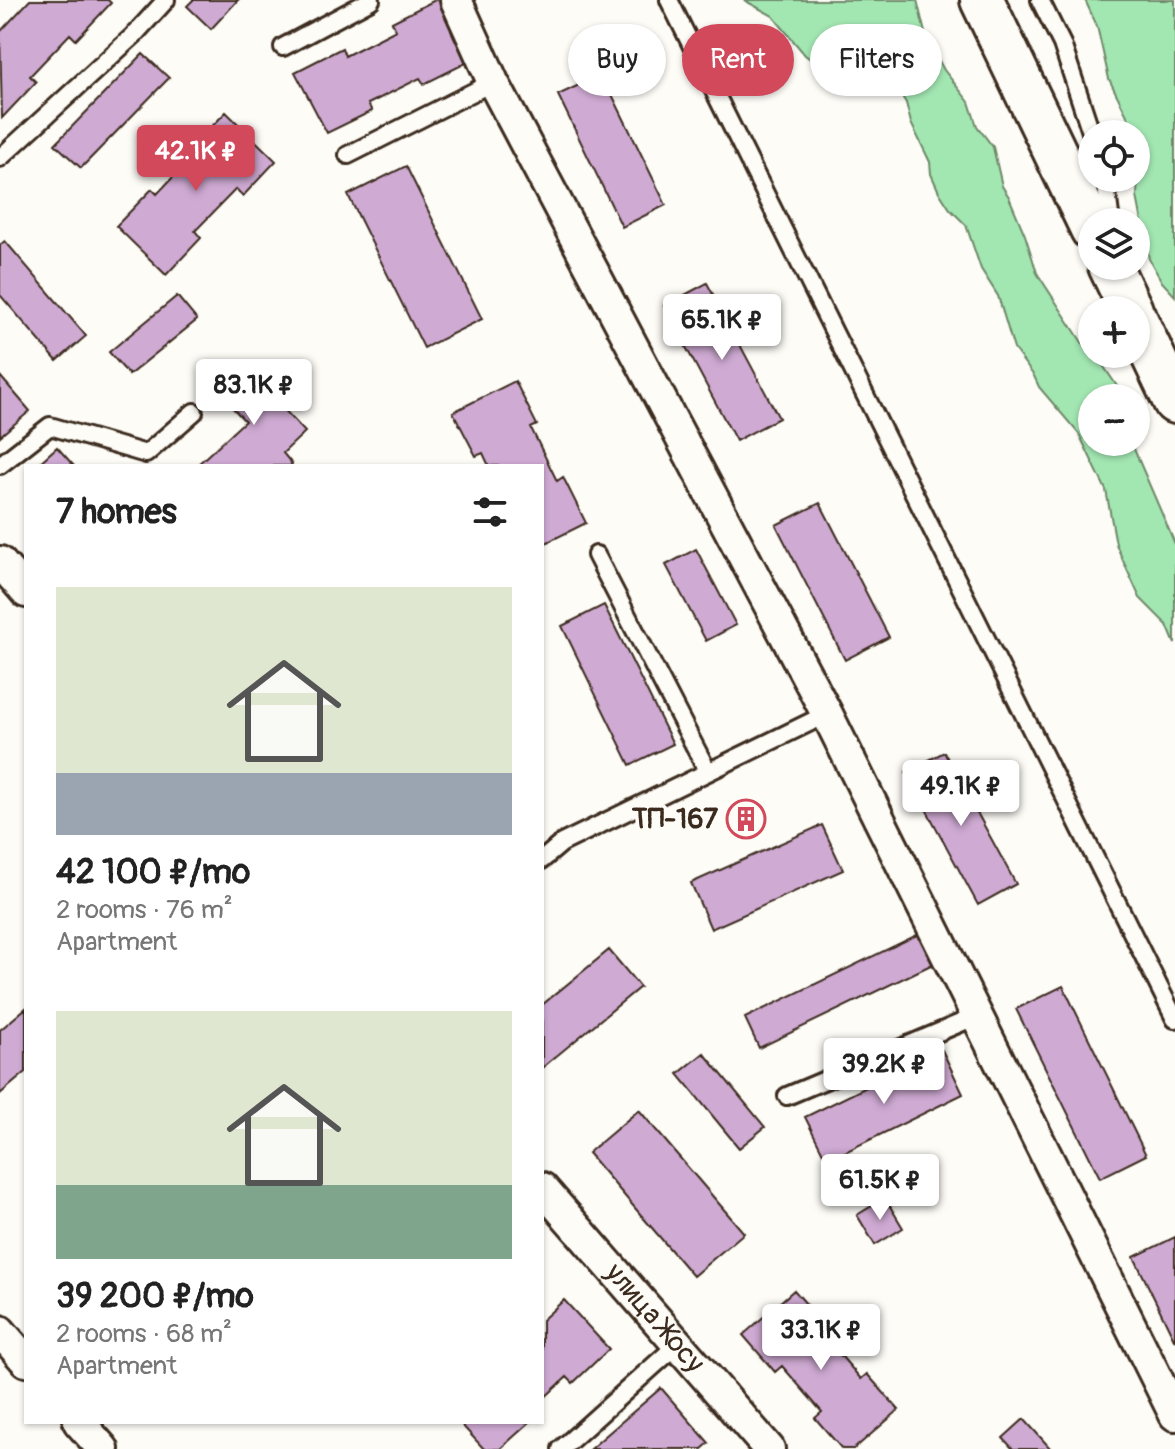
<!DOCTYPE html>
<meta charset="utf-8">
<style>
:root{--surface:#fff;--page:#f2f2f2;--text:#222;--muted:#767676;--accent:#d1495b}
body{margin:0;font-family:Pangolin,sans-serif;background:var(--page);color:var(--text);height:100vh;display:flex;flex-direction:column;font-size:30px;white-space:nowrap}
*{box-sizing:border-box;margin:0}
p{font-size:26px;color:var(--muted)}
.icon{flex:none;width:44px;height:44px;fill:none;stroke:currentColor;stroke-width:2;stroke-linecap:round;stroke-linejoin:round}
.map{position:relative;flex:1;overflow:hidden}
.sheet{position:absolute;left:24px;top:464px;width:520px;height:960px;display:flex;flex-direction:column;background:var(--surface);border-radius:0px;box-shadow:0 2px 6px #0004}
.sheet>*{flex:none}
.banner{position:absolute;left:568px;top:24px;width:486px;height:72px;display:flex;gap:16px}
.fabs{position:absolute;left:1078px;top:120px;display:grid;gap:16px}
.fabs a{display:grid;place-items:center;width:72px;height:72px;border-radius:50%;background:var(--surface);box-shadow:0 2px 6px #0004;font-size:40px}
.price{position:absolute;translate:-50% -68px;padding:0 18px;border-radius:8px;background:#fff;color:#222;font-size:26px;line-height:52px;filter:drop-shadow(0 2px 4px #0008)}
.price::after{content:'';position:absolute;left:50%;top:48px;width:24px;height:18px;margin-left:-12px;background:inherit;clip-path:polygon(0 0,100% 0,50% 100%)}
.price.selected{background:var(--accent);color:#fff}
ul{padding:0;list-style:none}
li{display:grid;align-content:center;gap:16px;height:424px;padding:0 32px}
li span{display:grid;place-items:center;height:248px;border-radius:0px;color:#555}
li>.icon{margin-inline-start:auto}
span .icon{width:144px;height:144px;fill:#fffc;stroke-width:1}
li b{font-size:34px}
h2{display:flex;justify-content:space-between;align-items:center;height:96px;padding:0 32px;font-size:34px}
.chip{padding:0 28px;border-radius:36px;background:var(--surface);box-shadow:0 2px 6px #0004;font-size:28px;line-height:72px}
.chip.selected{background:var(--accent);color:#fff}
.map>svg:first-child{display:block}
</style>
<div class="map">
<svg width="1175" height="1449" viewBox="0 0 1175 1449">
<rect width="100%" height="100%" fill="#fdfcf7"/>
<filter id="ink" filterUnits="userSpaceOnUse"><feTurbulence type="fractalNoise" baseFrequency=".0125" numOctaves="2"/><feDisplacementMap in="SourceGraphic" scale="16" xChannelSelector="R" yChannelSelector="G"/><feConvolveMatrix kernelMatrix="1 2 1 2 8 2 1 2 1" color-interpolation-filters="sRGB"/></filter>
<g filter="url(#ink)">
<path fill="#a2e6b2" stroke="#6e8868" stroke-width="2" d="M 744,0 L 917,0 L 926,37 L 944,70 L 969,102 L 977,126 L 993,147 L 1002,186 L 1009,197 L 1025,235 L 1037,273 L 1085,347 L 1104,367 L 1125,398 L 1092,398 L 1092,442 L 1131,442 L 1175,544 L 1175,644 L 1167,625 L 1140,598 L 1124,563 L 1116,544 L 1106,490 L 1079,434 L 1039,387 L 1034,376 L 1014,349 L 998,296 L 981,269 L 966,225 L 950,209 L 939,192 L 931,174 L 930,162 L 911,123 L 906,103 L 900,93 L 871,81 L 813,61 L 805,55 L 773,16 Z
M 1085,0 L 1175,0 L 1175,296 L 1162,282 L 1149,259 L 1137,196 L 1139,154 L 1136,134 L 1109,79 L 1097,26 Z"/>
<path fill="#cfaad3" stroke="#3b2a1e" stroke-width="2" d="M 30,0 L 108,0 L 111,3 L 76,40 L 70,34 L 30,76 L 36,82 L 2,118 L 0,32 Z
M 193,0 L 238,0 L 211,29 L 187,6 Z
M 435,0 L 439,0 L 470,61 L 424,84 L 420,78 L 368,104 L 372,111 L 327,133 L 295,72 L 342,48 L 345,56 L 396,30 L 392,22 Z
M 143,54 L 169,78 L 81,168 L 55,144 Z
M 602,74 L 666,205 L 622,227 L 558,95 Z
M 226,112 L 276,161 L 243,196 L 236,189 L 195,231 L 201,238 L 166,275 L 116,226 L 152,189 L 157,194 L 196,153 L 191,148 Z
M 406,166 L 482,319 L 424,348 L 348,195 Z
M 5,241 L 86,336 L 57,361 L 0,295 L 0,245 Z
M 707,283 L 779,418 L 736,441 L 664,306 Z
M 177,296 L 197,320 L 129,375 L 109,352 Z
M 244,366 L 305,432 L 283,453 L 292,464 L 290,466 L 196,466 L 245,421 L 217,391 Z
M 0,376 L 30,411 L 0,436 Z
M 515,381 L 537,425 L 531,428 L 557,481 L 563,477 L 586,523 L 542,545 L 542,466 L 489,466 L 483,453 L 476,456 L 453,412 Z
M 57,447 L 74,466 L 40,466 L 38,464 Z
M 820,503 L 889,637 L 845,660 L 776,525 Z
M 696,549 L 736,625 L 706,641 L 666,565 Z
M 604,605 L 673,744 L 630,765 L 562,626 Z
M 944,752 L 1016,884 L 978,905 L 906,772 Z
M 749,805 L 759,826 L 742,834 L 732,813 Z
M 822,825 L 843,870 L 711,929 L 691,883 Z
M 921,933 L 935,963 L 759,1048 L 745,1018 Z
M 609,950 L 640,987 L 542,1068 L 542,1005 Z
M 1063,986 L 1146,1155 L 1100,1178 L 1016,1009 Z
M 26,1008 L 26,1072 L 0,1094 L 0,1030 Z
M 942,1050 L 963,1094 L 827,1161 L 805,1117 Z
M 704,1053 L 765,1127 L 739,1148 L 678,1074 Z
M 639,1110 L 744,1233 L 693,1276 L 588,1153 Z
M 885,1198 L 903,1228 L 875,1245 L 857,1215 Z
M 1175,1237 L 1175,1341 L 1134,1257 Z
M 794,1290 L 828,1329 L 823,1335 L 861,1379 L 867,1374 L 899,1410 L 854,1449 L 842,1449 L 815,1418 L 822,1412 L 782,1366 L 775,1372 L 743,1335 Z
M 564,1300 L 609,1349 L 573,1383 L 567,1377 L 542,1400 L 542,1320 Z
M 661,1388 L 709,1443 L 702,1449 L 590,1449 Z
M 1024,1419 L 1051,1449 L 1013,1449 L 1003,1438 Z
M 459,1422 L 530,1422 L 500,1449 L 484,1449 Z"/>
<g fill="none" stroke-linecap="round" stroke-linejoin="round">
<g stroke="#3b2a1e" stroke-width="22">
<path id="service" d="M 669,0 L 1175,1019
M 1040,0 L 1062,44 L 1092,135
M 283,47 L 371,0
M 348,155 L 493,82
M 0,158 L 133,36 L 166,0
M 1105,178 L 1111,222
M 0,465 L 50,426 L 146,454 L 194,412
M 596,555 L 708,772
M 542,860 L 562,843 L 827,714
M 787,1096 L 977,1016
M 561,1449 L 678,1344"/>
</g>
<g stroke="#3b2a1e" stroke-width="36">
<g id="minor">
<path d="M 456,0 L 493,82 L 827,714 L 1175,1415"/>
<path d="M 0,562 L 26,592"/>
<path id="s1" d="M 542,1188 L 769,1449"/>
<path d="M 0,1331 L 26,1361"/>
<path d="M 79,1422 L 103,1449"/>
</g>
</g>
<g stroke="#3b2a1e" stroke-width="48">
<path id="secondary" d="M 982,0 L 1092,229
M 1110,266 L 1131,310
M 1136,320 L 1175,402"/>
</g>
<use href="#service" stroke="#fdfcf7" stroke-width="16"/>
<use href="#minor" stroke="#fdfcf7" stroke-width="30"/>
<use href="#secondary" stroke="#fdfcf7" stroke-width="42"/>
</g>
</g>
<defs>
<g id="building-ring" transform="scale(2)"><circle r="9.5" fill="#fdfcf7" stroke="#d1495b" stroke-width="1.5"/><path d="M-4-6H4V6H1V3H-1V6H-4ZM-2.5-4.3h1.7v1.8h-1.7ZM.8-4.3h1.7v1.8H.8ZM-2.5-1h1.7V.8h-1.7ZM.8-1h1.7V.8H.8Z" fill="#d1495b"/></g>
</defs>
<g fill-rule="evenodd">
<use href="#building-ring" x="746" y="819"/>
</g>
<g text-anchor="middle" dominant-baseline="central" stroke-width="7" stroke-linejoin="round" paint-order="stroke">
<g font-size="28" font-weight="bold" fill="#3b2a1e" stroke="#fdfcf7" text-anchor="end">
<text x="718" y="819">ТП-167</text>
</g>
<g font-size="28" fill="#3b2a1e" stroke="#fdfcf7">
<text stroke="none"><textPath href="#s1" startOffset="172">улица Жосу</textPath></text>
</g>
</g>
</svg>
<div class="fabs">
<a><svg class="icon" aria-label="locate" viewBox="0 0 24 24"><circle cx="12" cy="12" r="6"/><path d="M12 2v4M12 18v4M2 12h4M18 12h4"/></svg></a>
<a><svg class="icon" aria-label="layers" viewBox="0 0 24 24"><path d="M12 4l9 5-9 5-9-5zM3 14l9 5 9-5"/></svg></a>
<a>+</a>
<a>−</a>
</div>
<b class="price selected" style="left:196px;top:193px">42.1K ₽</b>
<b class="price" style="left:722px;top:362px">65.1K ₽</b>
<b class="price" style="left:254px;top:427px">83.1K ₽</b>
<b class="price" style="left:961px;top:828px">49.1K ₽</b>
<b class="price" style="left:884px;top:1106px">39.2K ₽</b>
<b class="price" style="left:880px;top:1222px">61.5K ₽</b>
<b class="price" style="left:821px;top:1372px">33.1K ₽</b>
<div class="banner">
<a class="chip">Buy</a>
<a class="chip selected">Rent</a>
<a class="chip">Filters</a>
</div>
<section class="sheet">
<h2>7 homes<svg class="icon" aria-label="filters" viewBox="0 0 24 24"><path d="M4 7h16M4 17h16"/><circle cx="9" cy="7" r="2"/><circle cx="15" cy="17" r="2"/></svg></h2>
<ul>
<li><span style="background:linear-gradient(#dfe7d0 75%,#9aa5b1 0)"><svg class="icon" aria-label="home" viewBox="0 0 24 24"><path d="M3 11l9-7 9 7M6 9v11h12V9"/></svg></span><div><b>42 100 ₽/mo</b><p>2 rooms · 76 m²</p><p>Apartment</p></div></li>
<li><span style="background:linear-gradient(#dfe7d0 70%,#7fa58c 0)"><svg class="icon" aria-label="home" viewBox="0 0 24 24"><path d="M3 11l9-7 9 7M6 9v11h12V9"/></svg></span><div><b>39 200 ₽/mo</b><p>2 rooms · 68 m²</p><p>Apartment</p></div></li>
</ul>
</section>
</div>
